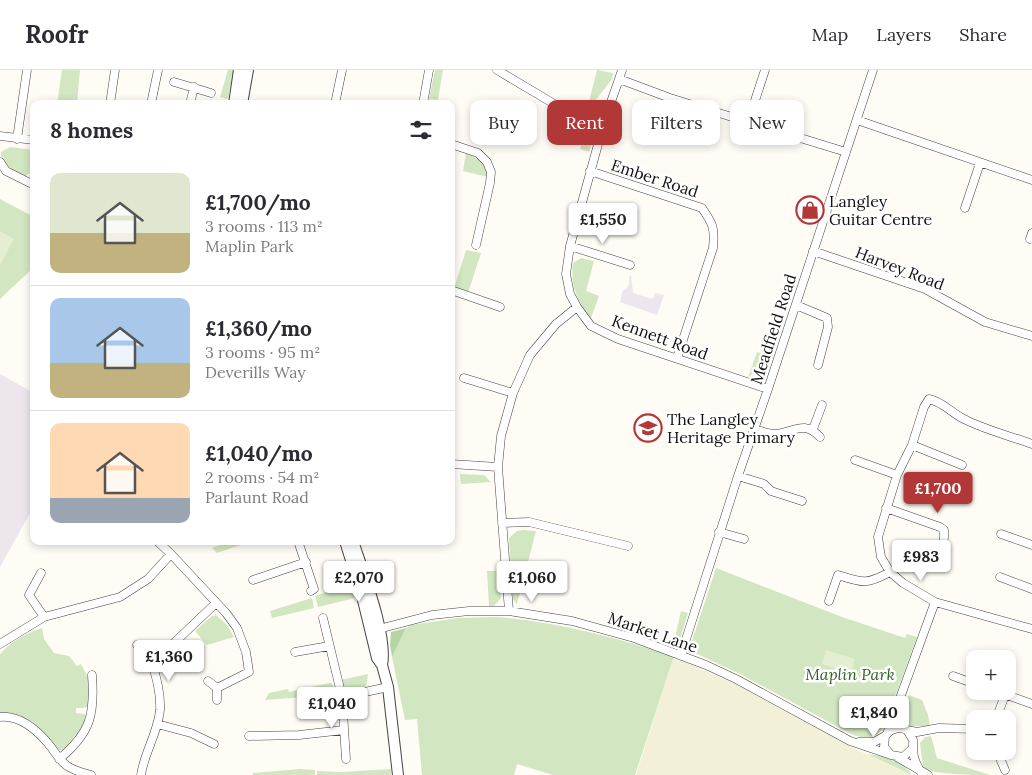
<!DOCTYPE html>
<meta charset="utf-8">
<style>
:root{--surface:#fff;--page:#f2f2f3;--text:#2b2b33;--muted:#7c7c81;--line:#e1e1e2;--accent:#b23737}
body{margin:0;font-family:Lora,serif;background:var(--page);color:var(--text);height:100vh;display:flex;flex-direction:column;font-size:19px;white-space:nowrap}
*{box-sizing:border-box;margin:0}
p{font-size:16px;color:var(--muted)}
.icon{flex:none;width:28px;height:28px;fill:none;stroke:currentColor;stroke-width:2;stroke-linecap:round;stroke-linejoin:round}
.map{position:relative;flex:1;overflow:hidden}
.details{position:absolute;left:30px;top:30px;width:425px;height:445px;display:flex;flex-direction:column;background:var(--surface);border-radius:10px;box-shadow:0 2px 8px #0003}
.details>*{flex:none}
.guide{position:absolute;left:470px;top:30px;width:475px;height:45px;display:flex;gap:10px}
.tools{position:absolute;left:966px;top:580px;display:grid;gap:10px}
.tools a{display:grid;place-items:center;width:50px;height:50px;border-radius:10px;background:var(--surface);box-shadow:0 2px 8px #0003;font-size:25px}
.price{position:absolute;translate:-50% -42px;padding:0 11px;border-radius:5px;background:#fff;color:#222;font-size:16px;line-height:32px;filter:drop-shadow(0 1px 2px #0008)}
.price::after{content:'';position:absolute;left:50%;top:30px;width:15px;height:11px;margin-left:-8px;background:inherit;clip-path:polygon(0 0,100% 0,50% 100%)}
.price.selected{background:var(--accent);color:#fff}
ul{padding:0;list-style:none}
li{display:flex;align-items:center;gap:15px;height:125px;padding:0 20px}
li+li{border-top:1px solid var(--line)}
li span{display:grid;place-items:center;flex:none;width:140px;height:100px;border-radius:10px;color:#555}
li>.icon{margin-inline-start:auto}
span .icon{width:60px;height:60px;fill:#fffc;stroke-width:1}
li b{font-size:21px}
h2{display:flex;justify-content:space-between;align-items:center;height:60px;padding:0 20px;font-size:21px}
.chip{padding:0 18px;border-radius:10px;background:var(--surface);box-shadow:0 2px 8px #0003;font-size:18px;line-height:45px}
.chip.selected{background:var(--accent);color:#fff}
header{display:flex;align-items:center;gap:30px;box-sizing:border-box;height:70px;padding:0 25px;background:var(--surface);border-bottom:1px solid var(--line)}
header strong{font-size:24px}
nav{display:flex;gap:28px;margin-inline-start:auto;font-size:18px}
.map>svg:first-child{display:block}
</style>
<header>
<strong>Roofr</strong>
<nav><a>Map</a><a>Layers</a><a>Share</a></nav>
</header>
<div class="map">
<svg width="1032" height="705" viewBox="0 0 1032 705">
<rect width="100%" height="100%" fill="#fefcf5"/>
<path fill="#ede6ed" d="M 629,205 L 631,206 L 633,223 L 652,229 L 654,227 L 655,223 L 664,225 L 657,245 L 620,232 L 623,220 L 626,219 L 629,214 Z
M 0,304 L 34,323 L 34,436 L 0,497 Z"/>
<path fill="#f2f1d7" d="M 673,589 L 692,595 L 737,615 L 849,676 L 911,705 L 636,705 Z"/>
<path fill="#d2e6c1" d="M 62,0 L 80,0 L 77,34 L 57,34 Z
M 228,0 L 234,0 L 228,29 L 220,27 Z
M 435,0 L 443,0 L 438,30 L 429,29 Z
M 597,0 L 613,3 L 612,9 L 588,40 L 587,39 Z
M 588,52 L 594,63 L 589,82 L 580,79 Z
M 10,77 L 34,80 L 34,104 L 28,104 L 25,107 C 13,101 1,97 1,82 Z
M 466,83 C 478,88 487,93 488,107 L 463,101 Z
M 0,129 L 34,147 L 34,197 L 0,229 Z
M 466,180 L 481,183 L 468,223 L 454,219 Z
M 581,188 L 594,191 L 586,221 L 599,226 L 591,248 C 577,233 570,214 573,193 Z
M 757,282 L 771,286 L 748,308 Z
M 460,404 L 484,405 L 491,412 L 461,414 Z
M 523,460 L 536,461 L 517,534 L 513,529 L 509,468 L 517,461 Z
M 231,471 L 252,471 L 217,483 L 212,478 Z
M 716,498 L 842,547 L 905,568 L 907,564 L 917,567 L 883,659 C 873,669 864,669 851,664 L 742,605 L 695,583 L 691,574 Z
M 487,501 L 498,501 L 501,528 L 494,536 L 489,536 Z
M 351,514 L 355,528 L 318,537 L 315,526 Z
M 312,528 L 314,538 L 272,548 L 270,541 Z
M 681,541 L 688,543 L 680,569 L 674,572 Z
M 216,545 L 227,555 L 234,567 L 207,575 L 195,561 L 212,546 Z
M 494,547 C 556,551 615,568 674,586 L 635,705 L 553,705 L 517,694 L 514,705 L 422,705 L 417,649 L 405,650 L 392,587 L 406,558 L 411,555 L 458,548 Z
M 42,558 L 44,569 L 54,583 L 69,586 L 77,596 L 81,594 L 90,612 L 88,636 L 84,638 L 76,638 L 76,643 L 85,644 L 87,648 L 81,662 C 73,664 72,671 69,677 L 67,676 L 61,680 L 56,680 L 21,647 L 0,643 L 0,584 C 11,572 26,563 42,558 Z
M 368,604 L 366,618 L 349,622 L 345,619 L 341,610 Z
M 329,613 L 332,613 L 335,624 L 333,625 L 265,630 L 269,623 L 288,619 L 289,622 Z
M 909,625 L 922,630 L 928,645 L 930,656 L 910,656 C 899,647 905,637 909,625 Z
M 931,666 L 937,688 L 990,705 C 977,705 930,705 924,697 C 921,690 921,680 920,673 L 925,667 Z
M 867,684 C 886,687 900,688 912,705 Z
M 300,699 L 315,700 L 315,705 L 253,705 L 253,703 Z
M 391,699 L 391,705 L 317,705 L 317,701 L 342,702 Z"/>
<path fill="#b7d5a2" d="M 406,558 L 392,587 L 390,575 L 391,562 Z"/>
<path fill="#e3eed2" d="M 0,161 L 14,169 L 0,195 Z
M 826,580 L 855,589 L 851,604 L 822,594 Z"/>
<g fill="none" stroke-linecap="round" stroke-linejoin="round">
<g stroke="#434343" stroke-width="9">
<path id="minor" d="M 497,0 L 556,35 L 605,49
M 622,0 L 619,9 L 670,28 L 846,82
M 619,9 L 605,49 L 570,176 L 566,204 L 570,224 L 577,237 L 591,256 L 618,269 L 768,319
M 174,12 L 211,23
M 110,34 L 115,0
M 151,34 L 158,0
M 190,34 L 194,17
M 335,34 L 342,0
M 423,34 L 429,0
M 857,50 L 1032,110
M 748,52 L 765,0
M 0,66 L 34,70
M 17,69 L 27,0
M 451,74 L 478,83 L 487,92 L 491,102 L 490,113 L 476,175
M 0,92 L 6,101 L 34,115
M 590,101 L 702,138 C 713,154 715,158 713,178 L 677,288
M 965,138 L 980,93
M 1030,169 L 1032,163
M 570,176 L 630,195
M 813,181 L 925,219 L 985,252 L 1032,266
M 451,220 L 500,237
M 796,235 L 827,248 L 828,257 L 818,295
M 464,308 L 513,323
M 754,359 C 761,361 768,364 775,364 C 794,363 803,349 820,367
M 813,359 L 822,335
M 1032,374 C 1010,366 986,360 966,350 C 952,344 944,332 929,329 L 924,337 L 912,375 L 897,405 L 878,467 L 881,487 L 890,502 L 903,513 L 935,532 L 1032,559
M 912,375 L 962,395
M 855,390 L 897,405
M 451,394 L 498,397
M 738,406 L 764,414 L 771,421 L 802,431
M 886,438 L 940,457 L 944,460 L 944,468 L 941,483
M 502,453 L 529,452 L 628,476
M 719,462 L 744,469
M 1001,464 L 1032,475
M 157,471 L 171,484 L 226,543 L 237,558 L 246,582 L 249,602 L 217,618 L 217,630
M 298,471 L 314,519 L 311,521
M 41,503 L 29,525 L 44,547
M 1000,507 L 1032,519
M 253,510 L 306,492
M 829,531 L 838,505 C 863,513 866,515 890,502
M 509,541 L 498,397 L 501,366 L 513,323 L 530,285 L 556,254 L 577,237
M 323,548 L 342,627 L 388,617
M 375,560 L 432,545 L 469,541 L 509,541 L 572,551 L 634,568 L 706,595 L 736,609 L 850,671 L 891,685
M 0,574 L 44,547 L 120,527 L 148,509 L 171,484
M 137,575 L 151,590
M 295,582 L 329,576
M 681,585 L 738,406 L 768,319 L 873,0
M 953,606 L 975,614
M 208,611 L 217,618
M 996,621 L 1032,634
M 342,627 L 346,689
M 0,647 C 21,645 39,662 51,677 C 56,684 61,693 69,697 C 75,701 84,703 91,705
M 996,649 L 1005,625
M 157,654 L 191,663 L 214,674
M 907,660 L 917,662 L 939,658 L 975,659
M 888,661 L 935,532
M 249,666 L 299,665 L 344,660
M 859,672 L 874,672 L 885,666
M 912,679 L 903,687 L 891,685 L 884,677 L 885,666 C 891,658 898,656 907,660 L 913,670 C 913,685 913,689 921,702
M 997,681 L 1005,700
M 897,687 L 928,705
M 59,689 C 91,663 95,644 92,605
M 141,705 C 144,683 158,663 160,640 C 161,623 156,606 151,590 L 175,572 L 216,533"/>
</g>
<g stroke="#434343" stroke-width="12">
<path id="tertiary" d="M 234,34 L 239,0
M 242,34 L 248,0
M 345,471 L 362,526 L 377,588 L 382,595 L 388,617 L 398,705
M 353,471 C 363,502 388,566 382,595"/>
</g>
<use href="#minor" stroke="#fff" stroke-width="8"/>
<use href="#tertiary" stroke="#fff" stroke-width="10"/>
</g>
<defs>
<g id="shop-ring" transform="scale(1.4375)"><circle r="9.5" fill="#fff" stroke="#b23737" stroke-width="1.5"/><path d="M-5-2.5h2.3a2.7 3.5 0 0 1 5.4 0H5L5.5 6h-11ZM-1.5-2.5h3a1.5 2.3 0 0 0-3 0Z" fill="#b23737"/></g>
<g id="school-ring" transform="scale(1.4375)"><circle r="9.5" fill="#fff" stroke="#b23737" stroke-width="1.5"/><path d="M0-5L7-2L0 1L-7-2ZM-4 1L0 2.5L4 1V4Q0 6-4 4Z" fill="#b23737"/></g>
</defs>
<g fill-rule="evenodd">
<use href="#shop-ring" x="810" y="140"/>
<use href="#school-ring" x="648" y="358"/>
</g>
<g text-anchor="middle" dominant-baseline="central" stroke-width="5" stroke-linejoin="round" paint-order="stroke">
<g font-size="16" fill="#101010" stroke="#fff">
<text transform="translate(655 108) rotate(18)">Ember Road</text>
<text transform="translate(900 198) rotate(21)">Harvey Road</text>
<text transform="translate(773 259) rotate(-72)">Meadfield Road</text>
<text transform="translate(660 267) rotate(20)">Kennett Road</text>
<text transform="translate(653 562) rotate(19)">Market Lane</text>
</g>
<g font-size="16" fill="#101010" stroke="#fff" text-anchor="start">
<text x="829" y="131">Langley<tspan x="829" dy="18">Guitar Centre</tspan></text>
<text x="667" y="349">The Langley<tspan x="667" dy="18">Heritage Primary</tspan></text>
</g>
<g font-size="16" font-style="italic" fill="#316227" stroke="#fff">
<text x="850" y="604">Maplin Park</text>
</g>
</g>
</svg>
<div class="tools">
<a>+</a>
<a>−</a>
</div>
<b class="price" style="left:603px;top:175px">£1,550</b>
<b class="price selected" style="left:938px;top:444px">£1,700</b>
<b class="price" style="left:921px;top:512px">£983</b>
<b class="price" style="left:359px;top:533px">£2,070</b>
<b class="price" style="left:532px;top:533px">£1,060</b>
<b class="price" style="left:169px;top:612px">£1,360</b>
<b class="price" style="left:332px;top:659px">£1,040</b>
<b class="price" style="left:874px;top:668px">£1,840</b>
<div class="guide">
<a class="chip">Buy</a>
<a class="chip selected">Rent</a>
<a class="chip">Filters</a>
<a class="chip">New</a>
</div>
<section class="details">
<h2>8 homes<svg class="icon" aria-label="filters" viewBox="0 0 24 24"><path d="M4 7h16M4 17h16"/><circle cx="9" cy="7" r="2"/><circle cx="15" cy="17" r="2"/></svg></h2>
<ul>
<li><span style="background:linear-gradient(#dfe7d0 60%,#c2b280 0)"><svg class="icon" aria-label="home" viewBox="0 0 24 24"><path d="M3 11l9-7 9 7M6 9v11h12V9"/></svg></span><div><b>£1,700/mo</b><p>3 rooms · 113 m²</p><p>Maplin Park</p></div></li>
<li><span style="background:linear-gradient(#a9c7e8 65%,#c2b280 0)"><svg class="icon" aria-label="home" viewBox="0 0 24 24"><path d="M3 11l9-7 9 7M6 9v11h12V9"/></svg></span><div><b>£1,360/mo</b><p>3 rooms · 95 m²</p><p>Deverills Way</p></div></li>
<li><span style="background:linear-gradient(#ffd9b3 75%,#9aa5b1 0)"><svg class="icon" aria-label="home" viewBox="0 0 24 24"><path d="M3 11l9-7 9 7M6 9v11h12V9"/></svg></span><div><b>£1,040/mo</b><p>2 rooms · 54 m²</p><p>Parlaunt Road</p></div></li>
</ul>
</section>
</div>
